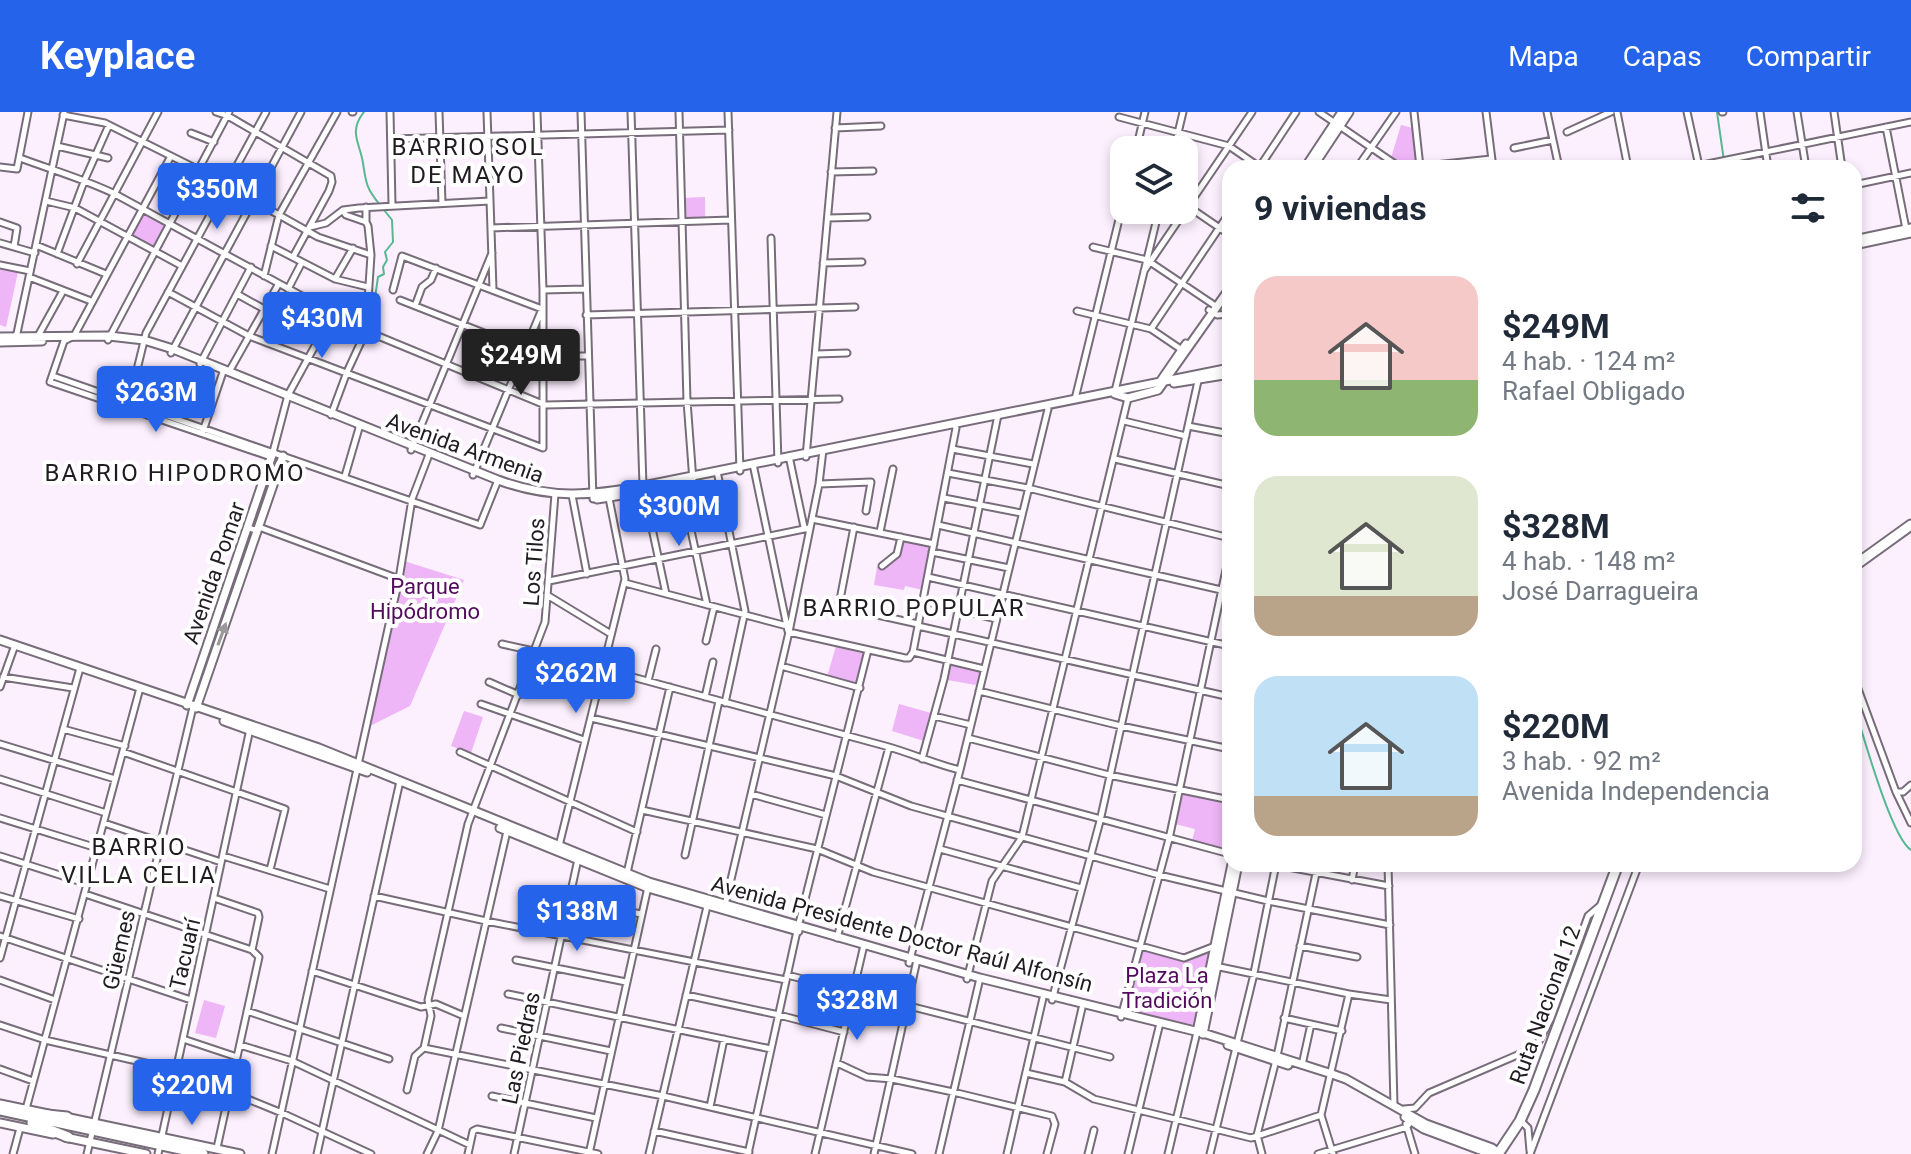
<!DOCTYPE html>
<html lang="es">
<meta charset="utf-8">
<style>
:root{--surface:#fff;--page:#f6f6f7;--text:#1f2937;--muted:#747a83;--accent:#2563eb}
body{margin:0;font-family:Roboto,sans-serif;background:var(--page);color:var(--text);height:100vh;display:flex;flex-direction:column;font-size:30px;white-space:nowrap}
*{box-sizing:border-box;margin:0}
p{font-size:26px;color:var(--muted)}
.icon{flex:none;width:44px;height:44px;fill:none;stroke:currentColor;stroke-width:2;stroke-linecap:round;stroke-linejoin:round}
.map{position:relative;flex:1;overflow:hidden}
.drawer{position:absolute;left:1222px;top:48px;width:640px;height:712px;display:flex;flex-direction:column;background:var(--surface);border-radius:24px;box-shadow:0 4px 12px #0003}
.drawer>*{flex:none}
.controls{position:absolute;left:1110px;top:24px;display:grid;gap:16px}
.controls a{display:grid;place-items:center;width:88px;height:88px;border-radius:16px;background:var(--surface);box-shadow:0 4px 12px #0003;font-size:40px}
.price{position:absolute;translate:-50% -68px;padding:0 18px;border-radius:8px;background:var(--accent);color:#fff;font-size:26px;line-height:52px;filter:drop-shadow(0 2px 4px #0008)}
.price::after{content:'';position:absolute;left:50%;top:48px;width:24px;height:18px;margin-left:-12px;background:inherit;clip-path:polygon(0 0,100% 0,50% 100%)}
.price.active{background:#222;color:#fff}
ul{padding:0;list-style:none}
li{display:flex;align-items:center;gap:24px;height:200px;padding:0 32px}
li span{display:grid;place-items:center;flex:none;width:224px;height:160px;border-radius:24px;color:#555}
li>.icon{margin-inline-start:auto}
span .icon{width:96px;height:96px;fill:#fffc;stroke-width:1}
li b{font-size:34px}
h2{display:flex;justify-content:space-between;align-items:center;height:96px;padding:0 32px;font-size:34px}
header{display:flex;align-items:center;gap:48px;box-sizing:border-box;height:112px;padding:0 40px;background:var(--accent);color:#fff}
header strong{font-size:38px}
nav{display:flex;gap:44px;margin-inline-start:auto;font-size:28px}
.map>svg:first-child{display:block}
</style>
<header>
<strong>Keyplace</strong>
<nav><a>Mapa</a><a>Capas</a><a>Compartir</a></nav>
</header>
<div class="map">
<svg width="1911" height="1042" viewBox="0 0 1911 1042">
<rect width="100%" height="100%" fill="#fceffe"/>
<path fill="#eeb5f7" d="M 1401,13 L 1413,16 L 1417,52 L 1403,54 L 1391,46 Z
M 705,85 L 705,107 L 684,108 L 683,86 Z
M 143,101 L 166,113 L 154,135 L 131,123 Z
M 0,157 L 18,160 L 6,215 L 0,213 Z
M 902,428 L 932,435 L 923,478 L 905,474 L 904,478 L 874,473 L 877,455 C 894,456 899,441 902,428 Z
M 404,449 L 464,468 L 410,594 L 368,615 Z
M 836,534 L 865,542 L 858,573 L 827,565 Z
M 951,552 L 980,558 L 976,573 L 947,568 Z
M 899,592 L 931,601 L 924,629 L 892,619 Z
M 464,599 L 483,605 L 471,641 L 451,634 Z
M 1181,682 L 1230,692 L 1230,739 L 1192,729 L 1195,717 L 1175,712 Z
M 1143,838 L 1185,848 L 1210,840 L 1195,916 L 1127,897 Z
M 204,888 L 225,894 L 216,926 L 195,921 Z"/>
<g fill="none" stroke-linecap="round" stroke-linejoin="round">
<path stroke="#57b890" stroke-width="2" d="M 364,0 C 348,20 360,31 363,51 C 366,71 366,76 380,93
M 1717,0 L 1725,56
M 371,198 L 375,186 L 378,165 L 384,162 L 383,155 L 387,148 L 385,140 L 393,130 L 392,108 L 384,98
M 1854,594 C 1863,622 1891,725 1911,738"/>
<g stroke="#776c79" stroke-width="9">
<path id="minor" d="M 216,0 L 228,4 L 331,64 L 332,70 L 329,79 L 293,145
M 352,0 L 353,0
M 390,0 L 392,92
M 439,0 L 442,91
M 487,0 L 493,177
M 581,0 L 593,387
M 631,0 L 643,374 L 666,482
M 679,0 L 687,289 L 693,369
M 728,0 L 740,359
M 1319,0 L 1401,56
M 1414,0 L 1420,55
M 1486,0 L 1493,56
M 1547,0 L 1559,56
M 1617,0 L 1628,56
M 1687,0 L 1699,54
M 1722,0 L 1723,0
M 1760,0 L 1768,56
M 1797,0 L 1806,56
M 1834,0 L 1842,56
M 63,3 L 105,11 L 199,58 L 318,125 L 371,143
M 1119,5 L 1229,34 L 1261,56
M 1886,15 L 1906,117
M 835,16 L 881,14
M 1567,20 L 1611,0
M 191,21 L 214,30
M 391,27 L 729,18
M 57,34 L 108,46
M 1514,36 L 1553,28
M 1136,38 L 1145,0
M 1174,38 L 1183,0
M 171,44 L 74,224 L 64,229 L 50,270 L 271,345
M 20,46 C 52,58 84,67 115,82 L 366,219 L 545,293 L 839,287
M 0,55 L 17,57 L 28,0
M 1259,56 L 1296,0
M 1357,56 L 1396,0
M 1407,56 L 1491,47
M 1688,56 L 1911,10
M 831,60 L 873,59
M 1854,73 L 1911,61
M 46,89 L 75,96 L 182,154
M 1189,95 L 1230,123
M 343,99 L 346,103 L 366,110
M 828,106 L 867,105
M 0,110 L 17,116 L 14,135
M 310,115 L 326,111 L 343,98 L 359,96 L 490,89
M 491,116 L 731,108
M 771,126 L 778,351
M 0,131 L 35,141
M 36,133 L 106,162
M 271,134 L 335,167 L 368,175
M 1093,135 L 1147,148 L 1217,195
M 57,142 L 85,67 L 109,13
M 823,151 L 862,150
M 77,152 L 158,0
M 0,153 L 30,159
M 1144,159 L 1252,0
M 264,164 L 279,103 L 337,0
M 29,165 L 91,189
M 335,167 L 353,136
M 288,177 L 302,150
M 393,178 L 402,144 L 542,197 L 473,363
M 543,178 L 585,177
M 168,180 L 249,224 L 543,336 L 543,178 L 537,0
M 237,182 L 264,197
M 400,188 L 543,244 L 587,244
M 415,194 L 422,175 L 431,168 L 436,156
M 1209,198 L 1217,203 L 1230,202
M 1077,199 L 1151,217 L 1182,238
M 262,201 L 319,226
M 586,203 L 855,195
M 1151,217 L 1230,100
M 38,224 L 63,179
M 16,226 L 64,1
M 108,228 L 229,0
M 267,231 L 279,208
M 171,241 L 301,0
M 816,242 L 847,241
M 200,252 L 251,155
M 53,264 L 480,413 L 498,368
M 1115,279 L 1159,98
M 1075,287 L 1124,87
M 129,290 L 146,221 L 266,0
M 331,303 L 347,260 L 366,219 L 371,143 L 368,114 L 366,110 L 366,95
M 1124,309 L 1186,324
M 1188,314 L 1230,322
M 203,319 L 223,260 L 230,258 L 278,173
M 952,337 L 1033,352
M 411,338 L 492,141
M 273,340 L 288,283 L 333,201
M 789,344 L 804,415
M 806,345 L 837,0
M 1115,347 L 1230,374
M 753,352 L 788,519
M 717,359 L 745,499 L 725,591
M 948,361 L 1028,376 L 1230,426
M 345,364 L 359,316 L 358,311
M 680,367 L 707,493
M 819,372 L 871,370 L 866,399
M 572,383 L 587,462
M 944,386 L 1021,401
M 812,407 L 934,432
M 938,413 L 1230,480
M 249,416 L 255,418 L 259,415 L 399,467
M 880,420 L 893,357
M 932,440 L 1009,456
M 882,454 L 897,442 L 901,425
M 928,465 L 1230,534
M 549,469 L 809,416
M 625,471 L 787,514
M 547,483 L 611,522
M 923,489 L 996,507
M 838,498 L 854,415
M 873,502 L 918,512
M 918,514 L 1230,585
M 789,520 L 905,546 L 909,546 L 913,540 L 984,557
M 706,529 L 714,495
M 502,532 L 601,554 L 607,558 L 889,635 C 913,642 935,652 960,658
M 913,540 L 956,316 L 954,312
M 781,554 L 860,576
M 3,565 L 73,576
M 1854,566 L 1896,680 L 1911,711
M 648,569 L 656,537
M 489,570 L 519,583
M 0,575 L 15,533
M 979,579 L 1121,614 L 1230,637
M 705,585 L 713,550
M 481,592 L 584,628
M 934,604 L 971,613
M 591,606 L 836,664 L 911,694 L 1159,763 L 1268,789 L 1390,813
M 63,617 L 125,634
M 968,626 L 1109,663 L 1230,688
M 0,632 L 115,667
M 123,640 L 285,697 L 270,758
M 460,640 L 637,720
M 922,647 L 944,567 L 998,303
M 0,667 L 106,701
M 957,668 L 1230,742
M 1896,680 L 1903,680 L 1911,673
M 751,682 L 826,703
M 642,698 L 817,737 L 873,760 L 1184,846 L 1215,834
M 0,706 L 97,736
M 104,711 L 221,750
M 559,734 L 625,467 L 609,386
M 940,737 L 1081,776
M 685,743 L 719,589
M 0,744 L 88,772
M 223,744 L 330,777
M 1272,752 L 1389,774
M 1388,752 L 1394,994
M 627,761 L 670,575
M 1352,768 L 1355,752
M 531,781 L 641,802
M 85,782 L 252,838 L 259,845 L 217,1036
M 0,784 L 79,807
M 374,784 L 486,809 L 786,868
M 214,786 L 258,801 L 259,805 L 252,838
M 725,793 L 789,520 L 819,372 L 823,338
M 0,824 L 191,888
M 837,826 L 889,635
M 1300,834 L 1357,845
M 0,846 L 80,556
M 516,848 L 626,870
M 909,851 L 960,658 L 1048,297 L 1046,293
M 1215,854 L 1349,882 L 1391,888
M 312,859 L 421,895 L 436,892 L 464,904
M 787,863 L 1110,945
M 967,867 L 992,769 L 1022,725 L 1128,286
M 0,868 L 55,888
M 508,882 L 771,937
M 686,883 L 779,903 L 844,920
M 1052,888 L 1100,709 L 1198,269
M 247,899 L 389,947
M 1121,905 L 1169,727 L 1230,439
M 1284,906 L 1342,919
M 0,913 L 45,928 L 176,958 L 282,1001 L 371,1042
M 501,916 L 611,939
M 183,927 L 237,945
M 240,933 L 292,949 L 470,1033
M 424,936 L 663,984 L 912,1042
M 837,951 L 867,965 L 892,967 L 953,980 L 1052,1004 L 1055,1012 L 1047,1042
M 1302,953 L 1311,912
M 0,957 L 33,969
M 1026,961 L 1065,970 L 1094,987 L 1251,1026 L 1321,1003
M 1065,970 L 1082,896
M 407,978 L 415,944 L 424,936 L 431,904 L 428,888 L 468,712 L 545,510 L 555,382
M 492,984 L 596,1006
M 710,995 L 724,927
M 26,997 L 140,576
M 1404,997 L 1415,996 L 1429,981 L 1536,935 L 1551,906 L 1588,804 L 1601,793
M 1521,1009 L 1528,1016 L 1530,1039
M 1406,1012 L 1415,1042
M 654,1019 L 749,1040
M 13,1042 L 20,1016
M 87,1042 L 193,595
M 158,1042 L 250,617
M 272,1042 L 399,467 L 412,387 L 430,340
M 317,1042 L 400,669
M 427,1042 L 438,1019 L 507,719
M 468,1042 L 473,1019 L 477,1017 L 598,1042
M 514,1042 L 578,747
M 589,1042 L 648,775
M 649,1042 L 708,790
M 748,1042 L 797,819 L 868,538
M 815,1042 L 864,833
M 874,1042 L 917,848
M 939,1042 L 980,866
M 1007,1042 L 1043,886
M 1088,1042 L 1094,1018
M 1128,1042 L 1160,911
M 1168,1042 L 1197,920
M 1210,1042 L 1253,866 L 1276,752
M 1262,1042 L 1257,1023 L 1277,944 L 1318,752
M 1318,1042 L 1407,1015 L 1412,1007
M 1333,1042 L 1321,1003 L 1349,882
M 1530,1042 L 1639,752"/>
</g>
<g stroke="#776c79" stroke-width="11">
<path id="major" d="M 1305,56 L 1342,0
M 1312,56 L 1349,0
M 1854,128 L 1911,116
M 1854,133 L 1911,121
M 0,225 L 109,224 L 144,228 L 173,237 L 498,368 C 550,387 590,384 643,374 L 1230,256
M 0,230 L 42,229
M 1160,270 L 1186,232
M 1174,271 L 1230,262
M 1115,282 L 1128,286 L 1158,278 L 1230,176
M 597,387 L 628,382
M 0,528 L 319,636 L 649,770 L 980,866 L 1203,921 L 1332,962 L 1346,967 L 1426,1012 L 1492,1036 L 1499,1041
M 187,593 L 273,340
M 196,596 L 283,344
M 224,609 L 367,660
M 500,716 L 648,776 L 798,819
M 1197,920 L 1232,752
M 1203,922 L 1238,752
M 1228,933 L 1288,953
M 0,992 L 53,1003
M 65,1005 L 240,1042
M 1405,1005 L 1424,1017 L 1488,1041 L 1496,1041
M 0,1011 L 53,1022
M 65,1025 L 146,1042"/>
</g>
<g stroke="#776c79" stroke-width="13">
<path id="highway" d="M 1854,454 L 1911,413
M 0,998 L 203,1042
M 47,1003 L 67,1005
M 32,1011 L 68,1025
M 1498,1042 L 1520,1009 L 1534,978 L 1618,752"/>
</g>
<use href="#minor" stroke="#fff" stroke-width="5"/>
<use href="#major" stroke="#fff" stroke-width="7"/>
<use href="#highway" stroke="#fff" stroke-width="9"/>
</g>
<defs><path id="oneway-solid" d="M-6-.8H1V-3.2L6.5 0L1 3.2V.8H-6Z" transform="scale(2)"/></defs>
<use fill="#9b999b" href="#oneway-solid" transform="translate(222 522) rotate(-70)"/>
<g text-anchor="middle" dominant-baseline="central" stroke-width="8" stroke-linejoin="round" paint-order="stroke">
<g font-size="22" fill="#211c21" stroke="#fff">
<text transform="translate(465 336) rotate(20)">Avenida Armenia</text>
<text transform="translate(534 450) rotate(-86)">Los Tilos</text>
<text transform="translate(214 461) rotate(-71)">Avenida Pomar</text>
<text transform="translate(902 822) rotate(15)">Avenida Presidente Doctor Raúl Alfonsín</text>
<text transform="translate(119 838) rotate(-77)">Güemes</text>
<text transform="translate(185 842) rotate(-77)">Tacuarí</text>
<text transform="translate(1545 893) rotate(-70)">Ruta Nacional 12</text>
<text transform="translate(521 936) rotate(-78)">Las Piedras</text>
</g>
<g font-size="22" fill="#520b5d" stroke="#fff">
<text x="425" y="474">Parque<tspan x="425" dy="25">Hipódromo</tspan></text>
<text x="1167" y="863">Plaza La<tspan x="1167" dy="25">Tradición</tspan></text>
</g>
<g font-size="24" letter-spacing="2" fill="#211c21" stroke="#fff">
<text x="468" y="35">BARRIO SOL<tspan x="468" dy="28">DE MAYO</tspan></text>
<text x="175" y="361">BARRIO HIPODROMO</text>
<text x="914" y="496">BARRIO POPULAR</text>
<text x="139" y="735">BARRIO<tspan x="139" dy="28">VILLA CELIA</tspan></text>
</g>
</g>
</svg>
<div class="controls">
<a><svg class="icon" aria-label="layers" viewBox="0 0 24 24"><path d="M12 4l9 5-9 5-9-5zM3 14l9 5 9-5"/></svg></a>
</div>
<b class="price" style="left:217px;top:119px">$350M</b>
<b class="price" style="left:322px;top:248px">$430M</b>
<b class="price active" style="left:521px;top:285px">$249M</b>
<b class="price" style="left:156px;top:322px">$263M</b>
<b class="price" style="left:679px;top:436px">$300M</b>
<b class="price" style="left:576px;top:603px">$262M</b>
<b class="price" style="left:577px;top:841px">$138M</b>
<b class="price" style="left:857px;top:930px">$328M</b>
<b class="price" style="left:192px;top:1015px">$220M</b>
<section class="drawer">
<h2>9 viviendas<svg class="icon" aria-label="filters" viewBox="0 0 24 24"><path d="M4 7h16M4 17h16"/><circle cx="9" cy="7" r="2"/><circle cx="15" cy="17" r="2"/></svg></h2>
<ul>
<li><span style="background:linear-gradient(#f6c9c9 65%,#8fb573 0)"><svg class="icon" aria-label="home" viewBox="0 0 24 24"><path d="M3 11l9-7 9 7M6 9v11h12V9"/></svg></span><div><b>$249M</b><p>4 hab. · 124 m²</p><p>Rafael Obligado</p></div></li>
<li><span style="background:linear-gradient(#dfe7d0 75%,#b9a48a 0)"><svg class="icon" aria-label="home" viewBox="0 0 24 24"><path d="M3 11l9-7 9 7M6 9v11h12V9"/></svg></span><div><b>$328M</b><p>4 hab. · 148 m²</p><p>José Darragueira</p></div></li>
<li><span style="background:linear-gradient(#bfe0f5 75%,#b9a48a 0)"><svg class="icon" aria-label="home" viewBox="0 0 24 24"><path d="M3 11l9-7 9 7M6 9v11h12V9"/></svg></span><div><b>$220M</b><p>3 hab. · 92 m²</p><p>Avenida Independencia</p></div></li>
</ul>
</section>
</div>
